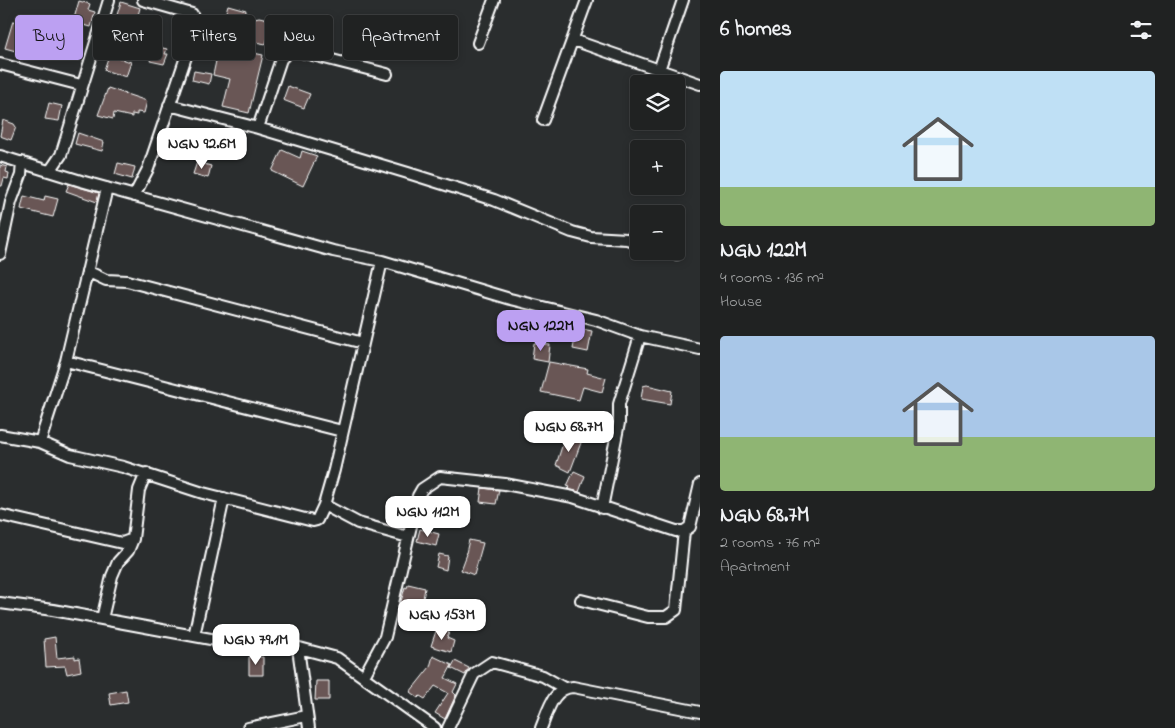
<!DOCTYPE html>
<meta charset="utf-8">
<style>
:root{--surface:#202222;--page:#282a2a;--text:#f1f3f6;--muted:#a2a4a5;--line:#3d3f40;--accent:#bca0f2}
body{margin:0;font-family:"Indie Flower",sans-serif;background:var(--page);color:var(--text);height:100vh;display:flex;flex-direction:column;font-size:19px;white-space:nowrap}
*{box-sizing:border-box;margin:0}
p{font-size:16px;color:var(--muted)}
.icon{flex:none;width:28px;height:28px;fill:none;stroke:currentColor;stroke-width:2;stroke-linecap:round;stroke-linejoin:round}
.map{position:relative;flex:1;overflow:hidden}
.drawer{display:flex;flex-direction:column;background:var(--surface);width:475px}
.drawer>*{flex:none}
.top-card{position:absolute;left:15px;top:15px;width:475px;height:45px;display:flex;gap:10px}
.tools{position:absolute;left:630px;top:75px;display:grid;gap:10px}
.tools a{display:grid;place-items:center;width:55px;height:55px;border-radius:5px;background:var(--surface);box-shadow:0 2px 8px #0003,0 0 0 1px var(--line);font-size:25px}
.price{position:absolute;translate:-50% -42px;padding:0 11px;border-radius:10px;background:#fff;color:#222;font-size:16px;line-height:32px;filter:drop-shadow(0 1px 2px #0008)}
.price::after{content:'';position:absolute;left:50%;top:30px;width:15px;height:11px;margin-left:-8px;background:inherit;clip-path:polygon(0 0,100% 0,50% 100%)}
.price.selected{background:var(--accent);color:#111}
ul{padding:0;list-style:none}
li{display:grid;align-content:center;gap:10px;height:265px;padding:0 20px}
li span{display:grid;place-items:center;height:155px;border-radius:5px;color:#555}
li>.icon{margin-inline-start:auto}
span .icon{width:90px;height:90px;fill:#fffc;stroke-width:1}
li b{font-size:21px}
h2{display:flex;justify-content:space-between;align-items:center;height:60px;padding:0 20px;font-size:21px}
.pill{padding:0 18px;border-radius:5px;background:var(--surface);box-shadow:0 2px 8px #0003,0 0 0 1px var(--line);font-size:18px;line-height:45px}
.pill.selected{background:var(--accent);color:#111}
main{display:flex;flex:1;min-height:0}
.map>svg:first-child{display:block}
</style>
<main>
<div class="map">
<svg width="700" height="728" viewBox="0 0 700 728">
<rect width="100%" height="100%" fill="#2a2d2e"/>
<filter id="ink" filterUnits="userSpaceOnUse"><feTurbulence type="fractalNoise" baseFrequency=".02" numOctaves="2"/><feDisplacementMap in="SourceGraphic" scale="10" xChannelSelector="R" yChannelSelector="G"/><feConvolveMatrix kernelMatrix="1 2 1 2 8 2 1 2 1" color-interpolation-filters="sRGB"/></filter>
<g filter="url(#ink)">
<path fill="#695654" stroke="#fff" d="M 79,1 L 90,4 L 88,10 L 95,12 L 91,27 L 73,22 Z
M 121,2 L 140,8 L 138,15 L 148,18 L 143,33 L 136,31 L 138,21 L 117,15 Z
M 228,5 L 246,10 L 244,16 L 247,16 L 240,39 L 229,36 L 232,28 L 222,25 Z
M 259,17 L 282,22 L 281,27 L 286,28 L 281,40 L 268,37 L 266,44 L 250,41 L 255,18 Z
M 13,21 L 31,26 L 23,53 L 5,48 Z
M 306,27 L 319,31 L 313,48 L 301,45 Z
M 205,43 L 263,55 L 249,113 L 223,107 L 230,79 L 213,75 L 216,61 L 202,58 Z
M 154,46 L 167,49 L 165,54 L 168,54 L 164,64 L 150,61 Z
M 109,55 L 131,62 L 126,77 L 104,70 Z
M 194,71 L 211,74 L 209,84 L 192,80 Z
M 288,86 L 310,94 L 304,108 L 283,100 Z
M 108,88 L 147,101 L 144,113 L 137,112 L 137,115 L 132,114 L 132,117 L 114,113 L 113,119 L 98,115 Z
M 49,103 L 62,106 L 59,121 L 45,119 Z
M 3,120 L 14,124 L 16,127 L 11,140 L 0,136 Z
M 78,133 L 104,142 L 102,151 L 75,144 Z
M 282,150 L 300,158 L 302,151 L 317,156 L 303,186 L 272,171 Z
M 197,162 L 211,166 L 208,178 L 193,174 Z
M 118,163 L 135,167 L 132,179 L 115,174 Z
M 0,165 L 7,167 L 6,172 L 9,173 L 8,179 L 4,178 L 2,186 L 0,186 Z
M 69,184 L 99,193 L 97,202 L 66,191 Z
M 24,196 L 44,201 L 45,196 L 58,199 L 53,217 L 21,209 Z
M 577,328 L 592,331 L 588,352 L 573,349 Z
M 534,343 L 550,345 L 548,362 L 532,359 Z
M 549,362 L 588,369 L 587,373 L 606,378 L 602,392 L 583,387 L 579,400 L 541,392 Z
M 647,385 L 672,391 L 670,404 L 641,399 L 643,386 Z
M 566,434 L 582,440 L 570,472 L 556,465 Z
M 574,471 L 585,476 L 579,492 L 568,489 L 570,487 L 567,486 Z
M 482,488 L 499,490 L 496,504 L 480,502 Z
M 420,529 L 439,534 L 436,546 L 417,541 Z
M 469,540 L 483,543 L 474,575 L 461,570 L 467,554 L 466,553 Z
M 439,554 L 448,556 L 446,570 L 436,567 Z
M 408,584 L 425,588 L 421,610 L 440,615 L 436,629 L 428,627 L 428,624 L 400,617 L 402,611 L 398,610 L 400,605 L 405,587 L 407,588 Z
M 437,628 L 449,632 L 447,638 L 454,641 L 451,652 L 431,646 Z
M 55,637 L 57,658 L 75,656 L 75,659 L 79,658 L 81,671 L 67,674 L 65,666 L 46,667 L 44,639 Z
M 433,656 L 452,665 L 445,678 L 457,684 L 453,692 L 456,695 L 445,719 L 435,713 L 448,693 L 435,686 L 425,699 L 420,696 L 418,698 L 410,692 L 430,667 Z
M 249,657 L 263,657 L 263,675 L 249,675 Z
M 455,661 L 469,668 L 465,675 L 451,668 Z
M 316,681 L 329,681 L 329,700 L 315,700 Z
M 126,690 L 128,702 L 111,705 L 109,693 Z"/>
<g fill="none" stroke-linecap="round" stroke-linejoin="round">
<g stroke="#fff" stroke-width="14">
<path id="minor" d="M 573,40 L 700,84
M 478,43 L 494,0
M 0,64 L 81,85
M 659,70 L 683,0
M 169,105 L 258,128 L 408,173 L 494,200 L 572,232 L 591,237 L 627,239 L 639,243
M 543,120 L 587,0
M 258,128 L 281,59 L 287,53 L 297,51 L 387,74
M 0,156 L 81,181 L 333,251 L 382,261 L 510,299 L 596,320 L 640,336 L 700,349
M 50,171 L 61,155 L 109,0
M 134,196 L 148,169 L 189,48 L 195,22 L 192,14 L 143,0
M 668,251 L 677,254
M 0,254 L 11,202 L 21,175 L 22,162
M 87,271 L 106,280 L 127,281 L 363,343
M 66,361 L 342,431
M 0,435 L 40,442 L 70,455 L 123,467 L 203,493 L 313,521 L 317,520 L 324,505 L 334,470 L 382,261
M 40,442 L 66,361 L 107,188
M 324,505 L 358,523 L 408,537
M 602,508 L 619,423 L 619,404 L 640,336
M 0,515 L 122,543 L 133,539
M 581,600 L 648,617 L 666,617 L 676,610 L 684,531
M 0,603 L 53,610 L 227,642 L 292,646 L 337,658 L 435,728
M 102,619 L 112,576 L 118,562 L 128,551 L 133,539 L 139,490 L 146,473
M 194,636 L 224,498
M 298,648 L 309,728
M 364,676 L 385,637 L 418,496 L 422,489 L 440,477 L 505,484 L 573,497 L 676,531 L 684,531 L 690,527 L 700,484
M 248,728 L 306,716
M 448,728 L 474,674 L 492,662 L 543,676 L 564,688
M 541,728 C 548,712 552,688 573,687 L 700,712"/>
</g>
<use href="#minor" stroke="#2a2d2e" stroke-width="10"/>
</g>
</g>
</svg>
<div class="tools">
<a><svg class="icon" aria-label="layers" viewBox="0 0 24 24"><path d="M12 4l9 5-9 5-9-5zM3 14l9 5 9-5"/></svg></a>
<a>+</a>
<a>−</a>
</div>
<b class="price" style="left:202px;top:170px">NGN 92.6M</b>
<b class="price selected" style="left:541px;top:352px">NGN 122M</b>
<b class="price" style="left:569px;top:453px">NGN 68.7M</b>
<b class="price" style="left:428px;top:538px">NGN 112M</b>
<b class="price" style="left:442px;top:641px">NGN 153M</b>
<b class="price" style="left:256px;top:666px">NGN 79.1M</b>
<div class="top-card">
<a class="pill selected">Buy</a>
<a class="pill">Rent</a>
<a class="pill">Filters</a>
<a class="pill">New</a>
<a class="pill">Apartment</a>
</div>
</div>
<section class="drawer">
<h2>6 homes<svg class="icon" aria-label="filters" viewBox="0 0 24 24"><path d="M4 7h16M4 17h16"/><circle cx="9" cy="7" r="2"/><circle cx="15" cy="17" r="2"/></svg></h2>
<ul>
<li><span style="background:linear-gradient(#bfe0f5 75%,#8fb573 0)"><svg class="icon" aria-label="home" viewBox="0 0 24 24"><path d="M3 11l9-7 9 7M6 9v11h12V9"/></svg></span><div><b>NGN 122M</b><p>4 rooms · 136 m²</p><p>House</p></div></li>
<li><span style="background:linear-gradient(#a9c7e8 65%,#8fb573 0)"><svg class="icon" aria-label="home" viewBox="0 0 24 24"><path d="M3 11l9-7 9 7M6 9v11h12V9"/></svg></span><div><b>NGN 68.7M</b><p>2 rooms · 76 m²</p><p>Apartment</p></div></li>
</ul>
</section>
</main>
